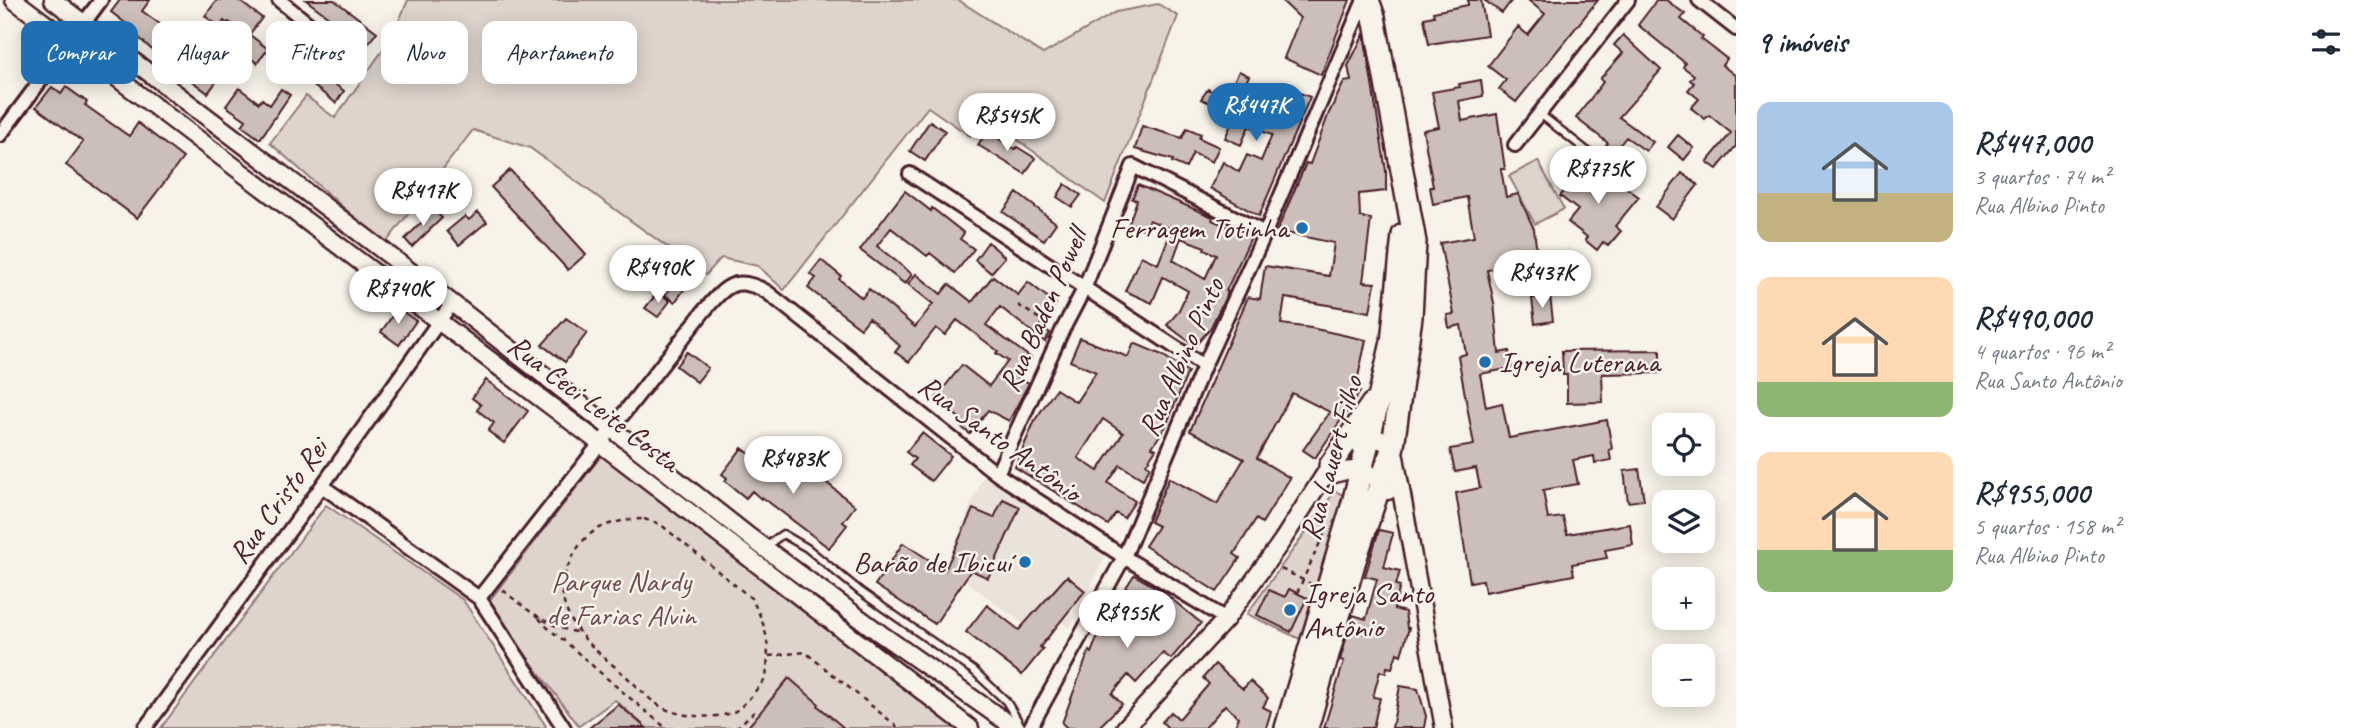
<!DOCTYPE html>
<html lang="pt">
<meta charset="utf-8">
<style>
:root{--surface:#fff;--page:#f6f6f7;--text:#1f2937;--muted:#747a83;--accent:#1f6fb2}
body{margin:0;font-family:Caveat,sans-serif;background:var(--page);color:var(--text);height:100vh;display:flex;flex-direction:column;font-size:26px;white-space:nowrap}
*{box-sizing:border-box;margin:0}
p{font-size:23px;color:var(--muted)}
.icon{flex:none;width:38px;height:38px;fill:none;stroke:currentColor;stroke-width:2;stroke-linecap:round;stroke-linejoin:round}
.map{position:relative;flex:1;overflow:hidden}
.drawer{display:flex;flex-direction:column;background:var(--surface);width:630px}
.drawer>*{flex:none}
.banner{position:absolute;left:21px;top:21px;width:665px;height:63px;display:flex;gap:14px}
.tools{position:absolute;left:1652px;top:413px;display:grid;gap:14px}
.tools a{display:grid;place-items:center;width:63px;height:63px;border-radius:14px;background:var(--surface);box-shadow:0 4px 18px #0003;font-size:35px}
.price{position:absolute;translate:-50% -60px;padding:0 16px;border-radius:24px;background:#fff;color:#222;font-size:23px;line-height:46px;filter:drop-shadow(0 2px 4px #0008)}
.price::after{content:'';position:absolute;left:50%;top:42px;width:21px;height:16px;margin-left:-10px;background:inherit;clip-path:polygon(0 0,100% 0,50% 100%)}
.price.current{background:var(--accent);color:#fff}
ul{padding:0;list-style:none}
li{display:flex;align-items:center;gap:21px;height:175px;padding:0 21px}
li span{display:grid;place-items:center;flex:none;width:196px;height:140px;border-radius:14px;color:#555}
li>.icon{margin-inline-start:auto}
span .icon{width:84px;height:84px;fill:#fffc;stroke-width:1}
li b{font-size:30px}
h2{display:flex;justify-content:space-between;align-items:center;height:84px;padding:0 21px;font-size:30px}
.pill{padding:0 24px;border-radius:14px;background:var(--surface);box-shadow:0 4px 18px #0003;font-size:24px;line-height:63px}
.pill.current{background:var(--accent);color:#fff}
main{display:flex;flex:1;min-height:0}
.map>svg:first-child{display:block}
</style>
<main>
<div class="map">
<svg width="1736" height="728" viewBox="0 0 1736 728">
<rect width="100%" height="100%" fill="#f7f3e8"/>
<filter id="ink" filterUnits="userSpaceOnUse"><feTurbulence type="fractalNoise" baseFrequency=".0143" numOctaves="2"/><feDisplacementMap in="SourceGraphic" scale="14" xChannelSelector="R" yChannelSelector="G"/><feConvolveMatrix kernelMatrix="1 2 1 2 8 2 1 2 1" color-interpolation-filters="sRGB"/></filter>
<g filter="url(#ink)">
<path fill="#eae3da" d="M 983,476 L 1105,557 L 1070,628 L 1061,622 L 1047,642 L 946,566 Z"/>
<path fill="#ded4cc" stroke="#947a7c" stroke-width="2" d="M 408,0 L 958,0 L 1043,54 L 1116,12 L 1158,4 L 1178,16 L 1105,203 L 986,117 L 970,136 L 928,107 L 784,290 L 758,266 L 721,258 L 706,275 L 530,148 L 473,130 L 385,244 L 270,143 L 306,96 L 335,118 L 392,37 Z
M 1538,161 L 1564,209 L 1535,224 L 1509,176 Z
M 601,456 L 957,728 L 647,728 L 615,700 L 579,726 L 499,619 L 490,600 Z
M 1335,491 L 1343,495 L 1300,639 L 1247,614 Z
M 326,505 L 463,600 L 546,726 L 543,728 L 161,728 Z"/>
<path fill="#ccbfb9" stroke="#4a1f2b" stroke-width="2" fill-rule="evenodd" d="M 120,0 L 150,0 L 142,11 L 167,29 L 152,50 L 135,34 L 137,32 L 111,12 Z
M 217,0 L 238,0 L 262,18 L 248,36 L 229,22 L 228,24 L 224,21 L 220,27 L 205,16 Z
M 306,0 L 334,0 L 377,32 L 367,45 L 329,20 L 330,18 Z
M 1281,0 L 1350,0 L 1321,75 L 1284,58 L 1300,18 Z
M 1468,0 L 1481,0 L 1487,35 L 1429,44 L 1424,18 L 1434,16 L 1433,12 L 1468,5 Z
M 1484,0 L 1512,0 L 1502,13 Z
M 1528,0 L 1598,0 L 1516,102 L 1499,89 L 1506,80 L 1488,66 L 1518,27 L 1528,35 L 1545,14 Z
M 1657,0 L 1666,0 L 1685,14 L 1681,19 L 1703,37 L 1701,39 L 1727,59 L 1722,65 L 1736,76 L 1736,146 L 1717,169 L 1707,162 L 1731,133 L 1709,115 L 1705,119 L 1691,108 L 1699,99 L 1688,90 L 1694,83 L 1690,80 L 1694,75 L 1683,67 L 1685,63 L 1638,25 Z
M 1364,34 L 1386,171 L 1386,191 L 1359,194 L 1360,217 L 1371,219 L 1363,282 L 1375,283 L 1370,312 L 1285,298 L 1281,324 L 1311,328 L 1366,340 L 1355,391 L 1360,392 L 1315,458 L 1303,450 L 1330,412 L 1292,393 L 1257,458 L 1290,478 L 1262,523 L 1256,519 L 1234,554 L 1240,558 L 1217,592 L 1145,546 L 1158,526 L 1150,522 L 1169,478 L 1217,504 L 1244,459 L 1190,431 L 1248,297 L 1260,299 L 1265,266 L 1329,276 L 1334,243 L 1277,231 L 1306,163 L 1310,164 L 1329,113 L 1344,82 L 1351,81 L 1348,66 Z
M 250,35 L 268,49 L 257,63 L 240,50 Z
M 282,35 L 318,60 L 315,64 L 328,74 L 325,77 L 344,91 L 336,103 L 269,52 Z
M 1623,35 L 1661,70 L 1619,117 L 1653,142 L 1646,151 L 1626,137 L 1615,151 L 1606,145 L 1608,143 L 1576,118 L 1603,82 L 1600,79 L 1623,53 L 1614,45 Z
M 221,57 L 230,63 L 208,93 L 189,79 L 202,60 L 213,68 Z
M 1239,71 L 1249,76 L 1238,98 L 1264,109 L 1265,106 L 1276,110 L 1285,87 L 1310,97 L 1259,216 L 1210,188 L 1223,162 L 1239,172 L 1247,155 L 1261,161 L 1272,135 L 1249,126 L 1241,145 L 1225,138 L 1236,114 L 1201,99 L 1208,89 L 1225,99 Z
M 1481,80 L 1483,96 L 1459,101 L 1462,121 L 1497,114 L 1505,169 L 1501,169 L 1506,197 L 1518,194 L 1534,229 L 1538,262 L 1487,270 L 1494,303 L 1499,353 L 1509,351 L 1512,368 L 1480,374 L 1486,407 L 1502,403 L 1509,438 L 1607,420 L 1612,449 L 1609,450 L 1611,460 L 1595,463 L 1594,456 L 1573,460 L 1578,484 L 1543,490 L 1548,519 L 1563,517 L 1567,534 L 1630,524 L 1633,545 L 1605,550 L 1607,558 L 1572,564 L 1574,575 L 1485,592 L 1483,580 L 1470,582 L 1456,493 L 1480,488 L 1476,468 L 1455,472 L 1450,449 L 1474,445 L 1458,356 L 1466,354 L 1461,325 L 1449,328 L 1447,315 L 1454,314 L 1440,243 L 1474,237 L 1467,197 L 1433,204 L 1430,187 L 1433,187 L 1423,130 L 1439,127 L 1432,92 L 1460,87 L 1459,84 Z
M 52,87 L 61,94 L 66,87 L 87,102 L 85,105 L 129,136 L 138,123 L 183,158 L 137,218 L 66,165 L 83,142 L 36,107 Z
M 239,88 L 259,103 L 262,99 L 270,105 L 281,89 L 290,95 L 260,139 L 242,126 L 246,120 L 226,106 Z
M 930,121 L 945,131 L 925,161 L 910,151 Z
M 1142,126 L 1182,138 L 1187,128 L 1201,134 L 1199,138 L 1219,147 L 1212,162 L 1193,153 L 1186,168 L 1172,162 L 1173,160 L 1135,149 Z
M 987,131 L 1015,149 L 1017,147 L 1035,158 L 1025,174 L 978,145 Z
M 1678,135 L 1694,148 L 1684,160 L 1668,147 Z
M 1584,167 L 1596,177 L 1602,170 L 1639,197 L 1615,226 L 1621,231 L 1608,246 L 1603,242 L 1597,250 L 1585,240 L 1587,237 L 1568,222 L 1578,210 L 1560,196 Z
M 510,170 L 586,254 L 568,270 L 491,187 Z
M 1682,173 L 1698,185 L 1672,219 L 1656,207 Z
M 1065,184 L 1081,195 L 1072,207 L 1057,197 Z
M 1138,185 L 1213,217 L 1212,220 L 1251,237 L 1226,291 L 1228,292 L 1210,329 L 1195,346 L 1167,325 L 1178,312 L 1188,291 L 1163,277 L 1152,303 L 1125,291 L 1141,256 L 1158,264 L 1172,229 L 1149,220 L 1145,230 L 1129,223 L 1137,200 L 1132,199 ZM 1181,238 L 1205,247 L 1204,249 L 1216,255 L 1205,279 L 1173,260 Z
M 905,191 L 931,211 L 932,208 L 964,233 L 960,239 L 974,249 L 955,273 L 930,253 L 927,256 L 891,228 L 877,246 L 912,274 L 905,284 L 860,250 Z
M 1017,193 L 1056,223 L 1044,240 L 1003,212 Z
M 434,210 L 442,218 L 412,247 L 405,239 Z
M 478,212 L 487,222 L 459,245 L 447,231 L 465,216 L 469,220 Z
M 988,242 L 1005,257 L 991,273 L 975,260 Z
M 821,260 L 841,276 L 839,279 L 862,298 L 869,289 L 915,327 L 933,304 L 908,284 L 916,274 L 941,294 L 949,284 L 972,302 L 993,276 L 1018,295 L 1028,282 L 1056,304 L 1040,325 L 1050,333 L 1045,342 L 1000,307 L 986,325 L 1031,358 L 1017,377 L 1029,383 L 1009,421 L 988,410 L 970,434 L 959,425 L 962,420 L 935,399 L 962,365 L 989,386 L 1008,361 L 996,353 L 998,351 L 957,320 L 945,335 L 936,328 L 909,362 L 895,352 L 900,346 L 869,318 L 861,328 L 808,288 L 816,278 L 810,274 Z
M 677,280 L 686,287 L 675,302 L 665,295 Z
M 658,292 L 670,301 L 658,317 L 645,308 Z
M 1550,296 L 1553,321 L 1535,324 L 1532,298 Z
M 398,308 L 416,321 L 399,345 L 381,332 Z
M 566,318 L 587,333 L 565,362 L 542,345 Z
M 1080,338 L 1128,357 L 1134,343 L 1162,355 L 1188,372 L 1166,426 L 1152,447 L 1156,449 L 1146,464 L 1150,467 L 1143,479 L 1120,465 L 1108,483 L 1135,501 L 1124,518 L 1116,513 L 1108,525 L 1015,467 L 1035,420 L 1056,389 L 1076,402 L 1096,372 L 1070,361 ZM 1103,419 L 1123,433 L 1098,471 L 1078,458 Z
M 1660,350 L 1660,373 L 1602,374 L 1603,402 L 1567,403 L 1567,375 L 1563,375 L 1562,351 Z
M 687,352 L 708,368 L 697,382 L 676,366 Z
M 486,380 L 528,411 L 504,443 L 488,431 L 494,423 L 477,410 L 481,405 L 472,398 Z
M 922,433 L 951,456 L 931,481 L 910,465 L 915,459 L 906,452 Z
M 742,448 L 781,478 L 790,466 L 804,478 L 811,470 L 855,506 L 843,522 L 847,525 L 829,548 L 762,497 L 761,499 L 752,491 L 746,498 L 725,481 L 727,478 L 722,474 Z
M 1639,469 L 1644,500 L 1628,502 L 1624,471 Z
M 1003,499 L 1020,507 L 988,578 L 971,570 L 935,624 L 875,585 L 903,543 L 945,570 L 973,509 L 994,518 Z
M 1379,530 L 1393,533 L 1384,567 L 1400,571 L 1396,585 L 1400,586 L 1394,609 L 1405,612 L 1407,628 L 1409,628 L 1401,655 L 1397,653 L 1392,668 L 1387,667 L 1386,673 L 1380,671 L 1373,697 L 1380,698 L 1373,728 L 1324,728 L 1344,661 L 1340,660 L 1353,615 L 1366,619 L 1377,579 L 1365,576 Z
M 1134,575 L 1162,591 L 1201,623 L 1171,659 L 1163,653 L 1136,683 L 1128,675 L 1112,694 L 1122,704 L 1098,728 L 1067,728 L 1062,723 L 1089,651 L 1091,653 L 1103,623 Z
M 1067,576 L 1085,591 L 1040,647 L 1043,649 L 1022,675 L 966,632 L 987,605 L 1019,630 Z
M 1289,589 L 1307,598 L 1291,632 L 1257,615 L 1269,590 L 1285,597 Z
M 1215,664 L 1243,689 L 1250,681 L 1268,698 L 1263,707 L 1271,711 L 1266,728 L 1235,728 L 1238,717 L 1225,705 L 1205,728 L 1168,728 L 1162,722 L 1171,712 L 1179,719 L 1209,684 L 1203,678 Z
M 789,678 L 819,704 L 818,706 L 844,728 L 747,728 Z
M 1400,686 L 1418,689 L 1426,716 L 1424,728 L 1392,728 Z
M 618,704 L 646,728 L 589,728 L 614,708 Z"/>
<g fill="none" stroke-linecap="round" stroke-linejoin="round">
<g stroke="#4a1f2b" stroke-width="11">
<path id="service" d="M 1540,114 L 1610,169
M 767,550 L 773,541 L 783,534 L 807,548 L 861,592 L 974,671 L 1006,701 L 1021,726"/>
</g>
<g stroke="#4a1f2b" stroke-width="18">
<path id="minor" d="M 279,0 L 347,55
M 1699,0 L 1736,29
M 0,135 L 101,0
M 1515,145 L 1628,0
M 910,174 L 1204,366
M 997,474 L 1062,331 L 1084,289 L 1133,166 L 1265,233
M 322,486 L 479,598 L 564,728
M 479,598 L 704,311 C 726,286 735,274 767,292 L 997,474 L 1124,557 L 1226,619
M 145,728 L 322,486 L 452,303
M 1030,728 L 1124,557 L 1204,366 L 1265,233 L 1364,0"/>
</g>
<g stroke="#4a1f2b" stroke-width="21">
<path id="tertiary" d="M 14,0 L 601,444 L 970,728
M 53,0 L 452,303 L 751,538 L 881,634 L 1015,728
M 1359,445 L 1379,439 L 1393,446 L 1444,728
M 1323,478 C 1354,466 1365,465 1388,491
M 1125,728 L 1226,619 L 1282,541 L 1330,466 L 1337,459"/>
</g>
<g stroke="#4a1f2b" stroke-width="26">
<path id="primary" d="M 1330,466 L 1372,404
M 1286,728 L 1353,503 L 1380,394 L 1392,342 L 1403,235
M 1307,728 L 1354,563 L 1393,446 L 1411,317 L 1415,242 L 1374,17 L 1368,0"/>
</g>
<path stroke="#4a1f2b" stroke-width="2.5" stroke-dasharray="5 5" stroke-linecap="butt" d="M 1018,305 L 1049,325
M 644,519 L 660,524 L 751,598 C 768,628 770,645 766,678 C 757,688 748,702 737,710 C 721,721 676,717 660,706 C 648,699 638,687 628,678 C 601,654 565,630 562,591 C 561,579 568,566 573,556 C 588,526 613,520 644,519 Z
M 1314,520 L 1326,526
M 1281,569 L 1313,585
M 503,590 C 527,610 549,628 581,633
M 1297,593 L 1327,527
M 539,618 C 547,629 556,634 567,643 C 599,672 632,700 666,728
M 769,656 L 805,652 L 899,728
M 736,728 L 755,711"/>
<use href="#service" stroke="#f7f3e8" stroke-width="6"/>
<use href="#minor" stroke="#f7f3e8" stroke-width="12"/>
<use href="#tertiary" stroke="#f7f3e8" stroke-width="16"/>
<use href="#primary" stroke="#f7f3e8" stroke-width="21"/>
</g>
</g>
<g fill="#1f6fb2" stroke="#f7f3e8" stroke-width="2.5">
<circle cx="1302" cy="228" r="7"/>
<circle cx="1485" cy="362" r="7"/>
<circle cx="1025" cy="562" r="7"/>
<circle cx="1290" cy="610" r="7"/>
</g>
<g text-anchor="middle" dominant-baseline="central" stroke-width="5" stroke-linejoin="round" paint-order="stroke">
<g font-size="30" fill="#4a1f2b" stroke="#f7f3e8" text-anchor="end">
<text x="1288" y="228">Ferragem Totinha</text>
<text x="1499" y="362" text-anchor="start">Igreja Luterana</text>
<text x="1011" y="562">Barão de Ibicuí</text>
<text x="1304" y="593" text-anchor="start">Igreja Santo<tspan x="1304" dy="34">Antônio</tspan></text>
</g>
<g font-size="30" fill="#4a1f2b" stroke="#f7f3e8">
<text transform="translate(1043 310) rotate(-66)">Rua Baden Powell</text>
<text transform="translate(1181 357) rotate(-66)">Rua Albino Pinto</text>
<text transform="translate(594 403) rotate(37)">Rua Ceci Leite Costa</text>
<text transform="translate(1000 438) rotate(36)">Rua Santo Antônio</text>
<text transform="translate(1331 458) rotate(-75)">Rua Lauert Filho</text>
<text transform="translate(278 501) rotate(-54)">Rua Cristo Rei</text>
</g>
<g font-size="30" fill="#6f4c53" stroke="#f7f3e8">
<text x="621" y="581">Parque Nardy<tspan x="621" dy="34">de Farias Alvin</tspan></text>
</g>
</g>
</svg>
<div class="tools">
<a><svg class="icon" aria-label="locate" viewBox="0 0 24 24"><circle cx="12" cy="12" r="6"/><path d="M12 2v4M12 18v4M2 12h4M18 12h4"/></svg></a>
<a><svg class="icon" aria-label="layers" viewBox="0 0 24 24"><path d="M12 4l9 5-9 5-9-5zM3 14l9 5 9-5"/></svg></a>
<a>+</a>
<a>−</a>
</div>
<b class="price current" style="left:1256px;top:143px">R$447K</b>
<b class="price" style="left:1007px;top:153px">R$545K</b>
<b class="price" style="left:1598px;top:206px">R$775K</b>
<b class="price" style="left:423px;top:228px">R$417K</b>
<b class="price" style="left:658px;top:305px">R$490K</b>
<b class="price" style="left:1542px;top:310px">R$437K</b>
<b class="price" style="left:398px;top:326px">R$740K</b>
<b class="price" style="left:793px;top:496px">R$483K</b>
<b class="price" style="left:1127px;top:650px">R$955K</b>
<div class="banner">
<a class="pill current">Comprar</a>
<a class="pill">Alugar</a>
<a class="pill">Filtros</a>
<a class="pill">Novo</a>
<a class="pill">Apartamento</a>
</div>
</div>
<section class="drawer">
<h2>9 imóveis<svg class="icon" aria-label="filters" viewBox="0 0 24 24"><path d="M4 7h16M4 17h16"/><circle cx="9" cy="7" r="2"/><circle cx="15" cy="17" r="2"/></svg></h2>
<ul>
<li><span style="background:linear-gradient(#a9c7e8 65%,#c2b280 0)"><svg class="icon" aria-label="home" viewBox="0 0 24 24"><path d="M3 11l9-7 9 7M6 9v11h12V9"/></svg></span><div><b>R$447,000</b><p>3 quartos · 74 m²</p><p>Rua Albino Pinto</p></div></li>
<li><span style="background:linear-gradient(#ffd9b3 75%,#8fb573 0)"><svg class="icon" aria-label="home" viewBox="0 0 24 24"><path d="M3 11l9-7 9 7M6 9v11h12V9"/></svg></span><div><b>R$490,000</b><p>4 quartos · 96 m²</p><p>Rua Santo Antônio</p></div></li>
<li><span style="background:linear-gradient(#ffd9b3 70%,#8fb573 0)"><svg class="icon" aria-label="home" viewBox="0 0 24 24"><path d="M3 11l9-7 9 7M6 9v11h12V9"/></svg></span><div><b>R$955,000</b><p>5 quartos · 158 m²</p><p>Rua Albino Pinto</p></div></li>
</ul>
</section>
</main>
